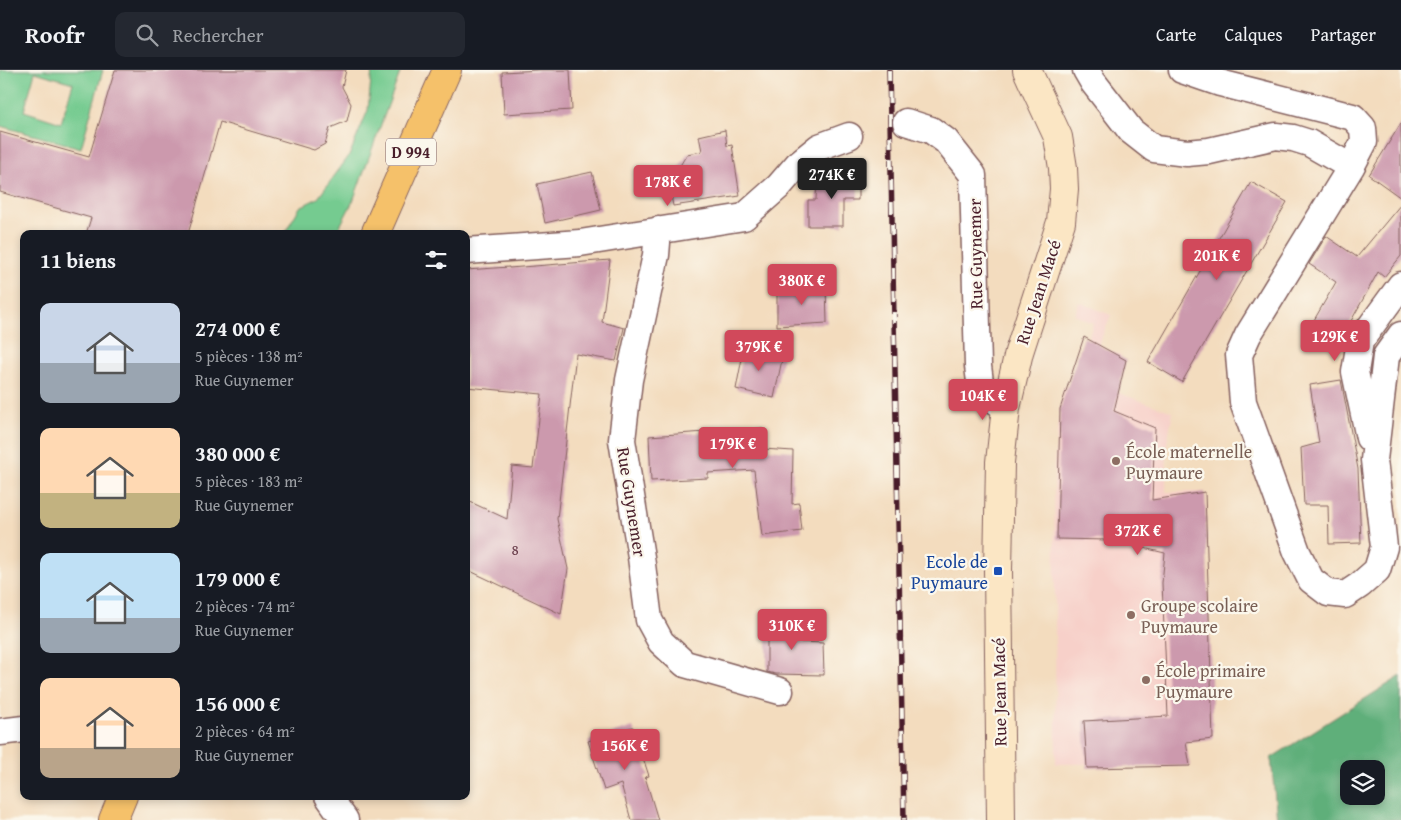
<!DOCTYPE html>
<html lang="fr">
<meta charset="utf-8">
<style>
:root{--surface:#171b24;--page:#242831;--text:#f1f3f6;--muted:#9ea1a6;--line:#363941;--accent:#d1495b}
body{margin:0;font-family:"Gentium Book Plus",serif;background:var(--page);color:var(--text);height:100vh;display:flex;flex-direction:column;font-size:19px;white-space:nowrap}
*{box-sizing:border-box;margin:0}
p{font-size:16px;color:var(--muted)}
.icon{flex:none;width:28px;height:28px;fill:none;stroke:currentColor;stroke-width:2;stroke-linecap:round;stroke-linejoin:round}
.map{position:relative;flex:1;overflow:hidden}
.sheet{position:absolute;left:20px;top:160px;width:450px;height:570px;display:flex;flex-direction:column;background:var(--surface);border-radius:10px;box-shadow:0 2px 8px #0003}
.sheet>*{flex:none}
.buttons{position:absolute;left:1340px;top:690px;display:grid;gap:10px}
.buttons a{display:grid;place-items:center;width:45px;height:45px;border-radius:10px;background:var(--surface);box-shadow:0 2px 8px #0003;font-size:25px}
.price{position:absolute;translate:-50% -42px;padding:0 11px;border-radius:5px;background:var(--accent);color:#fff;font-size:16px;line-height:32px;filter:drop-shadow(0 1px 2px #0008)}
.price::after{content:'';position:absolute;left:50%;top:30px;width:15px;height:11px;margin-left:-8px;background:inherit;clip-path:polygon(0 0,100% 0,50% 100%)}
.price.on{background:#222;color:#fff}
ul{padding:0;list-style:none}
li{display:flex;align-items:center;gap:15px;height:125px;padding:0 20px}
li span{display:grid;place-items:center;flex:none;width:140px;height:100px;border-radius:10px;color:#555}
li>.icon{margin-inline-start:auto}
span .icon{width:60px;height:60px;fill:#fffc;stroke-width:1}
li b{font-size:21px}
h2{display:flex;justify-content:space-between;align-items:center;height:60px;padding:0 20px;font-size:21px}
header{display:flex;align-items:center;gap:30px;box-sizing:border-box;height:70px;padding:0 25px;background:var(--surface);border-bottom:1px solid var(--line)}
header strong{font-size:24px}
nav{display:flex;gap:28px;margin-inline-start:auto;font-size:18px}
.search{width:350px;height:45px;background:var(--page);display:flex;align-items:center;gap:12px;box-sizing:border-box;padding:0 18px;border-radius:10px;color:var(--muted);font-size:19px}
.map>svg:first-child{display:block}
</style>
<header>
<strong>Roofr</strong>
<div class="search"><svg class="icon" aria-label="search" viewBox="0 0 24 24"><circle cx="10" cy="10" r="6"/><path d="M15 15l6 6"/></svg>Rechercher</div>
<nav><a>Carte</a><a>Calques</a><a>Partager</a></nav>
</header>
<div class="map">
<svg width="1401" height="750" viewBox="0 0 1401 750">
<rect width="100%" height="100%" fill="#fbf7ec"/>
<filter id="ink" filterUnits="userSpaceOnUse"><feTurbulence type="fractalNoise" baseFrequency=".02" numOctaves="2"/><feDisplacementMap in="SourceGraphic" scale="10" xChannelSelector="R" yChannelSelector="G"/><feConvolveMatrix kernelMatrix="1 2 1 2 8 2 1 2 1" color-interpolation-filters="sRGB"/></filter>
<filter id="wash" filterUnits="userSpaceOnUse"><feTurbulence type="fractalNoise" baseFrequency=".0096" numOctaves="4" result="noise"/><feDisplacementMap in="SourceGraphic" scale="20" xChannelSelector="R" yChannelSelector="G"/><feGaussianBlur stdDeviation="1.12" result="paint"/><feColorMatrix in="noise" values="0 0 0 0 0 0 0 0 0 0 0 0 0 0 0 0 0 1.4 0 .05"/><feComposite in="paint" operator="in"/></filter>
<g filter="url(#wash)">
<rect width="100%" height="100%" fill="#f3dcbe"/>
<path fill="#f7d0c9" d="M 1079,232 L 1111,245 L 1098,276 L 1121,285 L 1110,320 L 1173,342 L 1167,373 L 1166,422 L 1205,422 L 1208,668 L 1184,668 L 1184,693 L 1056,694 L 1054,396 L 1059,344 L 1064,317 L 1072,319 L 1093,253 L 1075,245 Z"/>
<path fill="#74cb90" stroke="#5f755e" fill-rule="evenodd" d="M 0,0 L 103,0 L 81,78 L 0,56 ZM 35,2 L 73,13 L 61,53 L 24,41 Z
M 372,0 L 401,0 L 353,131 L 336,164 L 284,164 L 300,137 L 318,128 L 349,86 L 368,40 Z"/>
<path fill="#5faf7a" stroke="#546752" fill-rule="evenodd" d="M 1401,606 L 1401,750 L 1277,750 L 1271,688 ZM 1349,699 L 1376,699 L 1376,726 L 1349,726 Z"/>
<g id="blocks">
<path fill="#cc99ad" d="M 115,0 L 346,0 L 342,17 L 351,34 L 347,51 L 330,58 L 325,74 L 314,80 L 220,52 L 188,164 L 86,164 L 91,148 L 0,122 L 0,62 L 89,87 Z
M 541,0 L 570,0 L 572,40 L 504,44 L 502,2 Z
M 1401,53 L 1401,128 L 1369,105 Z
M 725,60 L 727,76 L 732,75 L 740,126 L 673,136 L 669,114 L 687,84 L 702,81 L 699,66 Z
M 592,102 L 601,140 L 545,153 L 537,114 Z
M 817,106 L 858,107 L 858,130 L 843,130 L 843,156 L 808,156 L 808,130 L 816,130 Z
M 1251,112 L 1287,132 L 1182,312 L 1148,292 Z
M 1401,134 L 1401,186 L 1384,207 L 1378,202 L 1335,280 L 1306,264 L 1336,212 L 1309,194 L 1326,166 L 1357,187 Z
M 610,190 L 602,252 L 624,258 L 616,291 L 576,284 L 557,449 L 568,499 L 561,544 L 466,499 L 466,430 L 507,449 L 512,396 L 533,398 L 542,324 L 466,317 L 466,200 L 509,197 L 509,198 Z
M 826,216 L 827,253 L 777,256 L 777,218 Z
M 1084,267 L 1126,290 L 1114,341 L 1155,358 L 1152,430 L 1205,422 L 1213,669 L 1186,672 L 1190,696 L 1087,698 L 1084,651 L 1168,646 L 1162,513 L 1165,483 L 1109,470 L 1057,469 L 1060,339 Z
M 744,278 L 783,285 L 774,328 L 736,319 Z
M 1341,310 L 1358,399 L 1361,473 L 1329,474 L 1328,435 L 1304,435 L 1301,378 L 1319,373 L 1310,315 Z
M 762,358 L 763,379 L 793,381 L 792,434 L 799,433 L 802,461 L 762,466 L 754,400 L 708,403 L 708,408 L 651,411 L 649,366 Z
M 801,552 L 801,572 L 823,573 L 824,605 L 776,604 L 767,602 L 767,553 Z
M 633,657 L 649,706 L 645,707 L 658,750 L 631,750 L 621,714 L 604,720 L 588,671 Z"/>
</g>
</g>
<g filter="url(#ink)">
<use href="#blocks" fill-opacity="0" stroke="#85615e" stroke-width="1"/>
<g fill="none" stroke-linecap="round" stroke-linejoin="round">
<g stroke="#85615e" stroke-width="29">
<path id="street" d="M 1086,0 L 1093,12 L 1131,61 L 1154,79 L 1187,83 L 1209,81 L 1276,66 L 1293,68 L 1309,73 L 1351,97 L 1248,265 L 1239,285 L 1243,332 L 1297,482 L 1311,510 L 1328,523 L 1345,525 L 1360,515 L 1377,500 L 1384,477 L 1374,390 L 1386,286 L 1401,265
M 1182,0 L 1220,13 L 1353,47 L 1363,58 L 1364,72 L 1351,97
M 906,52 L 931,60 L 946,71 L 973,105 L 978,296 L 980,312 L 986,324 L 1006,338
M 658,160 L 656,185 L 629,310 L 622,370 L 641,487 L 649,550 L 661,572 L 685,594 L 780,621
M 466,181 L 580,173 L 744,147 L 779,116 L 798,94 L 819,77 L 849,66
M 1369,368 L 1355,302 L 1360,271 L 1401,215
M 0,662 L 24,659
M 328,726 L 345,750"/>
</g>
<g stroke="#85615e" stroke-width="30">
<path id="secondary" d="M 1001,750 L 998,501 L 1000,392 L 1006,338 L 1019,282 L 1061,152 L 1064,119 L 1063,98 L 1058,67 L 1027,0"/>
</g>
<g stroke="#85615e" stroke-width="30">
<path id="primary" d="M 375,164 L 447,0
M 113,750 L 123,726"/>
</g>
<use href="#street" stroke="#fff" stroke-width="26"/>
<use href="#secondary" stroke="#fbe6c4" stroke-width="28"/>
<use href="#primary" stroke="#f5c16b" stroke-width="28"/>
<g stroke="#4a1f2b" stroke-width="5.5">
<path id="rail" d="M 889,0 L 904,750"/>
</g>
<use href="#rail" stroke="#fbf7ec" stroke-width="4" stroke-dasharray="11" stroke-linecap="butt"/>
</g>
</g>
<g fill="#8d6e63" stroke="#fbf7ec" stroke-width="2">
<circle cx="1116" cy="391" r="5"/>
<circle cx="1131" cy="545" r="5"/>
<circle cx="1146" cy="610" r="5"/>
</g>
<rect fill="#1a4fb4" stroke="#fbf7ec" stroke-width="2" x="993" y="496" width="10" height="10" rx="2.5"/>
<g text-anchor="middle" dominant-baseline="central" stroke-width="4.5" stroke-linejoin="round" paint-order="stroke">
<g font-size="15" fill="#6a3e4c">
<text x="515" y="479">8</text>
</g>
<rect fill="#fbf7ec" stroke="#7f6065" stroke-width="1" x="386" y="68.5" width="50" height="27" rx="4"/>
<g font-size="16" font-weight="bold" fill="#4a1f2b">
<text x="411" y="82">D 994</text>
</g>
<g font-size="18" fill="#4a1f2b" stroke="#fbf7ec">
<text transform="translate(975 184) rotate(-91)">Rue Guynemer</text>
<text transform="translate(1038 222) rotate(-72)">Rue Jean Macé</text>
<text transform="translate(632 432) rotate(81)">Rue Guynemer</text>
<text transform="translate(999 622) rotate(-91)">Rue Jean Macé</text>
</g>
<g font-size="18" fill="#785e54" stroke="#fbf7ec" text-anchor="start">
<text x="1126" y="381">École maternelle<tspan x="1126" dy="21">Puymaure</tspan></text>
<text x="1141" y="535">Groupe scolaire<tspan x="1141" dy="21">Puymaure</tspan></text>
<text x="1156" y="600">École primaire<tspan x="1156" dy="21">Puymaure</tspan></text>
</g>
<g font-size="18" fill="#164399" stroke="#fbf7ec" text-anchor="end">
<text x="988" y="491">Ecole de<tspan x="988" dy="21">Puymaure</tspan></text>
</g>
</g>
</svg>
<div class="buttons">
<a><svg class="icon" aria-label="layers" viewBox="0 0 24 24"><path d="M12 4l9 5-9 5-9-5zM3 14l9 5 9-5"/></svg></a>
</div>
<b class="price on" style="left:832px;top:130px">274K €</b>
<b class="price" style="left:668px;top:137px">178K €</b>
<b class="price" style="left:1217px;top:211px">201K €</b>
<b class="price" style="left:802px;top:236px">380K €</b>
<b class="price" style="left:1335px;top:292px">129K €</b>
<b class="price" style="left:759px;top:302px">379K €</b>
<b class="price" style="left:983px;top:351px">104K €</b>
<b class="price" style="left:733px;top:399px">179K €</b>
<b class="price" style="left:1138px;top:486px">372K €</b>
<b class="price" style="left:792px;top:581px">310K €</b>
<b class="price" style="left:625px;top:701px">156K €</b>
<section class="sheet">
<h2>11 biens<svg class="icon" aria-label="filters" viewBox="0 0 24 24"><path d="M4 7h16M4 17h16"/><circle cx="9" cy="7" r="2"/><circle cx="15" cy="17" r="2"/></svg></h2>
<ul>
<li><span style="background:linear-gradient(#c9d6e8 60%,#9aa5b1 0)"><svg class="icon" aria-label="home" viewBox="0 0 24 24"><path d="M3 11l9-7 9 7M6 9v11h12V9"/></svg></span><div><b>274 000 €</b><p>5 pièces · 138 m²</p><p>Rue Guynemer</p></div></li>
<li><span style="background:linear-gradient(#ffd9b3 65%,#c2b280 0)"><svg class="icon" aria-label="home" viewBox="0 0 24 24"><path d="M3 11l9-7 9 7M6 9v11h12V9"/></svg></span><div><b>380 000 €</b><p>5 pièces · 183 m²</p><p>Rue Guynemer</p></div></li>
<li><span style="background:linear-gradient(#bfe0f5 65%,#9aa5b1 0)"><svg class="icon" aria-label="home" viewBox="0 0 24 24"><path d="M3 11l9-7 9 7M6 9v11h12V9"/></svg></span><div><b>179 000 €</b><p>2 pièces · 74 m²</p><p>Rue Guynemer</p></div></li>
<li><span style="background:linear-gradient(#ffd9b3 70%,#b9a48a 0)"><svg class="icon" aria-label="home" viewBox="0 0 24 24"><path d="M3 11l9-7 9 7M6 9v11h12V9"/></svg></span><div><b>156 000 €</b><p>2 pièces · 64 m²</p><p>Rue Guynemer</p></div></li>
</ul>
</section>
</div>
